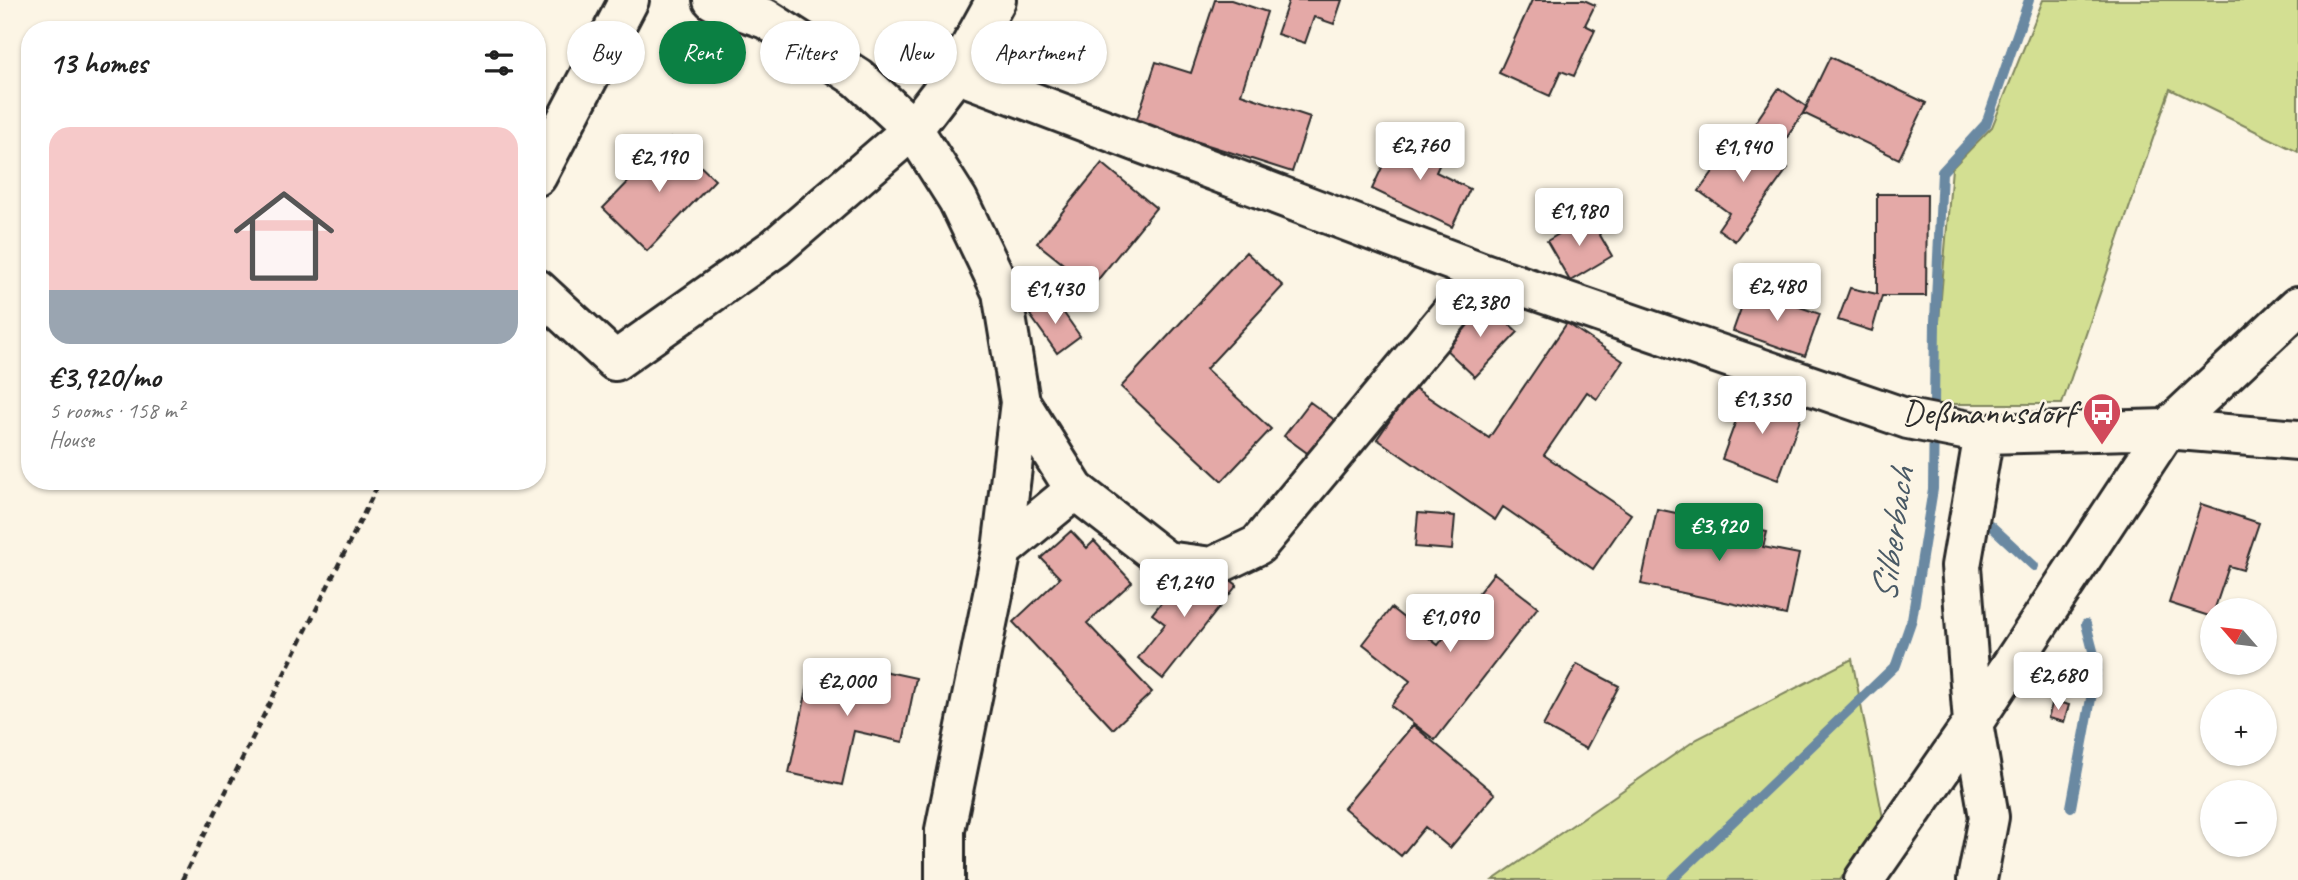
<!DOCTYPE html>
<meta charset="utf-8">
<style>
:root{--surface:#fff;--page:#f6f6f6;--text:#222;--muted:#767676;--accent:#0b8043}
body{margin:0;font-family:Caveat,sans-serif;background:var(--page);color:var(--text);height:100vh;display:flex;flex-direction:column;font-size:26px;white-space:nowrap}
*{box-sizing:border-box;margin:0}
p{font-size:23px;color:var(--muted)}
.icon{flex:none;width:38px;height:38px;fill:none;stroke:currentColor;stroke-width:2;stroke-linecap:round;stroke-linejoin:round}
.map{position:relative;flex:1;overflow:hidden}
.details{position:absolute;left:21px;top:21px;width:525px;height:469px;display:flex;flex-direction:column;background:var(--surface);border-radius:28px;box-shadow:0 2px 5px #0004}
.details>*{flex:none}
.banner{position:absolute;left:567px;top:21px;width:665px;height:63px;display:flex;gap:14px}
.needle{width:46px;rotate:298deg}
.buttons{position:absolute;left:2200px;top:598px;display:grid;gap:14px}
.buttons a{display:grid;place-items:center;width:77px;height:77px;border-radius:50%;background:var(--surface);box-shadow:0 2px 5px #0004;font-size:35px}
.price{position:absolute;translate:-50% -60px;padding:0 16px;border-radius:7px;background:#fff;color:#222;font-size:23px;line-height:46px;filter:drop-shadow(0 2px 4px #0008)}
.price::after{content:'';position:absolute;left:50%;top:42px;width:21px;height:16px;margin-left:-10px;background:inherit;clip-path:polygon(0 0,100% 0,50% 100%)}
.price.on{background:var(--accent);color:#fff}
ul{padding:0;list-style:none}
li{display:grid;align-content:center;gap:14px;height:371px;padding:0 28px}
li span{display:grid;place-items:center;height:217px;border-radius:21px;color:#555}
li>.icon{margin-inline-start:auto}
span .icon{width:126px;height:126px;fill:#fffc;stroke-width:1}
li b{font-size:30px}
h2{display:flex;justify-content:space-between;align-items:center;height:84px;padding:0 28px;font-size:30px}
.tag{padding:0 24px;border-radius:32px;background:var(--surface);box-shadow:0 2px 5px #0004;font-size:24px;line-height:63px}
.tag.on{background:var(--accent);color:#fff}
.map>svg:first-child{display:block}
</style>
<div class="map">
<svg width="2298" height="880" viewBox="0 0 2298 880">
<rect width="100%" height="100%" fill="#fcf5e5"/>
<filter id="ink" filterUnits="userSpaceOnUse"><feTurbulence type="fractalNoise" baseFrequency=".0143" numOctaves="2"/><feDisplacementMap in="SourceGraphic" scale="14" xChannelSelector="R" yChannelSelector="G"/><feConvolveMatrix kernelMatrix="1 2 1 2 8 2 1 2 1" color-interpolation-filters="sRGB"/></filter>
<g filter="url(#ink)">
<path fill="#d3df92" stroke="#7f855e" stroke-width="2" d="M 2043,0 L 2298,0 L 2298,152 L 2170,89 L 2062,404 L 1932,404 L 1952,168 L 1992,127 Z
M 1852,659 L 1883,818 L 1840,880 L 1493,880 L 1697,739 Z"/>
<g fill="none" stroke-linecap="round" stroke-linejoin="round">
<path stroke="#6a89a2" stroke-width="10" d="M 1990,525 L 2034,566
M 2071,807 L 2097,666 L 2086,624
M 1672,880 L 1896,665 L 1912,619 L 1933,489 L 1935,321 L 1942,172 L 1986,124 L 2029,0"/>
</g>
<path fill="#e4a9a7" stroke="#2b2b2b" stroke-width="2" d="M 1215,0 L 1231,0 L 1267,12 L 1241,94 L 1310,117 L 1292,172 L 1136,122 L 1156,62 L 1191,73 Z
M 1289,0 L 1342,0 L 1334,24 L 1314,17 L 1305,43 L 1277,34 Z
M 1532,0 L 1584,0 L 1595,5 L 1585,25 L 1595,30 L 1574,76 L 1561,71 L 1550,96 L 1499,73 Z
M 1830,57 L 1926,103 L 1899,159 L 1803,113 Z
M 1779,88 L 1807,107 L 1780,148 L 1751,129 Z
M 1741,133 L 1788,168 L 1735,241 L 1718,229 L 1729,213 L 1699,191 Z
M 1397,135 L 1443,157 L 1436,172 L 1470,189 L 1452,227 L 1372,189 Z
M 671,138 L 715,180 L 647,251 L 603,208 Z
M 1102,163 L 1156,208 L 1092,287 L 1037,243 Z
M 1877,194 L 1927,194 L 1926,296 L 1882,296 L 1872,331 L 1838,320 L 1850,288 L 1877,294 Z
M 1589,216 L 1612,256 L 1570,281 L 1547,241 Z
M 1246,252 L 1283,286 L 1206,369 L 1271,429 L 1222,481 L 1121,387 Z
M 1748,289 L 1820,314 L 1805,356 L 1733,331 Z
M 1054,299 L 1080,336 L 1057,353 L 1030,315 Z
M 1484,301 L 1518,332 L 1475,377 L 1442,346 Z
M 1567,323 L 1623,361 L 1597,399 L 1587,392 L 1544,455 L 1631,514 L 1593,569 L 1503,507 L 1495,520 L 1377,439 L 1413,387 L 1489,438 Z
M 1746,393 L 1802,414 L 1778,480 L 1722,459 Z
M 1310,402 L 1336,421 L 1310,455 L 1284,436 Z
M 2201,504 L 2259,523 L 2243,570 L 2229,566 L 2212,617 L 2169,603 Z
M 1657,509 L 1767,532 L 1763,547 L 1799,554 L 1786,615 L 1641,584 Z
M 1418,513 L 1455,516 L 1452,550 L 1415,547 Z
M 1071,531 L 1087,548 L 1094,541 L 1132,582 L 1087,623 L 1152,692 L 1113,729 L 1013,622 L 1060,578 L 1041,558 Z
M 1215,568 L 1237,585 L 1163,679 L 1138,658 L 1165,624 L 1152,614 L 1182,577 L 1198,589 Z
M 1494,573 L 1538,607 L 1435,740 L 1391,706 L 1410,681 L 1363,644 L 1391,608 L 1438,645 Z
M 1577,664 L 1619,686 L 1586,749 L 1543,726 Z
M 812,666 L 872,679 L 874,669 L 916,678 L 903,742 L 854,731 L 842,785 L 789,773 Z
M 2053,701 L 2069,705 L 2064,722 L 2048,718 Z
M 1413,725 L 1495,794 L 1450,848 L 1425,827 L 1401,856 L 1344,808 Z"/>
<g fill="none" stroke-linecap="round" stroke-linejoin="round">
<g stroke="#2b2b2b" stroke-width="44">
<path id="minor" d="M 713,0 L 766,19 L 858,78 L 913,129 L 958,200 L 1002,292 L 1020,402 L 1002,550 L 945,830 L 945,880
M 956,73 L 1484,273 L 1908,419 L 1984,434 L 2167,429 L 2298,440
M 537,176 L 629,0
M 537,289 L 615,361 L 775,248 L 913,129 L 956,73 L 996,0
M 1020,402 L 1075,490
M 1002,550 L 1075,490 L 1166,561 L 1212,567 L 1258,545 L 1484,273
M 1864,880 L 1973,723 L 2167,429 L 2298,306
M 1977,880 L 1989,817 L 1973,723 L 1961,566 L 1984,434"/>
</g>
<path stroke="#2b2b2b" stroke-width="4.5" stroke-dasharray="7 5" stroke-linecap="butt" d="M 182,880 L 380,481"/>
<use href="#minor" stroke="#fcf5e5" stroke-width="38"/>
</g>
</g>
<defs>
<g id="bus-pin" transform="scale(2.0125)"><path d="M0 17L-7.5 6A9.5 9.5 0 1 1 7.5 6Z" fill="#d1495b" stroke="#fcf5e5"/><path d="M-5-6H5V4H4V6H2V4H-2V6H-4V4H-5ZM-3.5-4V0h7V-4ZM-3.5 1.2v1.5H-2V1.2ZM2 1.2v1.5H3.5V1.2Z" fill="#fff"/></g>
</defs>
<g fill-rule="evenodd">
<use href="#bus-pin" x="2102" y="412"/>
</g>
<g text-anchor="middle" dominant-baseline="central" stroke-width="5" stroke-linejoin="round" paint-order="stroke">
<g font-size="35" fill="#2b2b2b" stroke="#fcf5e5" text-anchor="end">
<text x="2075" y="412">Deßmannsdorf</text>
</g>
<g font-size="37" font-style="italic" fill="#4a5a66" stroke="#fcf5e5">
<text transform="translate(1892 535) rotate(-82)">Silberbach</text>
</g>
</g>
</svg>
<div class="buttons">
<a><svg class="needle" viewBox="-14 -14 28 28"><path d="M0-13l5 13h-10z" fill="#e53935"/><path d="M0 13l5-13h-10z" fill="#767676"/></svg></a>
<a>+</a>
<a>−</a>
</div>
<b class="price" style="left:1420px;top:182px">€2,760</b>
<b class="price" style="left:1743px;top:184px">€1,940</b>
<b class="price" style="left:659px;top:194px">€2,190</b>
<b class="price" style="left:1579px;top:248px">€1,980</b>
<b class="price" style="left:1777px;top:323px">€2,480</b>
<b class="price" style="left:1055px;top:326px">€1,430</b>
<b class="price" style="left:1480px;top:339px">€2,380</b>
<b class="price" style="left:1762px;top:436px">€1,350</b>
<b class="price on" style="left:1719px;top:563px">€3,920</b>
<b class="price" style="left:1184px;top:619px">€1,240</b>
<b class="price" style="left:1450px;top:654px">€1,090</b>
<b class="price" style="left:2058px;top:712px">€2,680</b>
<b class="price" style="left:847px;top:718px">€2,000</b>
<div class="banner">
<a class="tag">Buy</a>
<a class="tag on">Rent</a>
<a class="tag">Filters</a>
<a class="tag">New</a>
<a class="tag">Apartment</a>
</div>
<section class="details">
<h2>13 homes<svg class="icon" aria-label="filters" viewBox="0 0 24 24"><path d="M4 7h16M4 17h16"/><circle cx="9" cy="7" r="2"/><circle cx="15" cy="17" r="2"/></svg></h2>
<ul>
<li><span style="background:linear-gradient(#f6c9c9 75%,#9aa5b1 0)"><svg class="icon" aria-label="home" viewBox="0 0 24 24"><path d="M3 11l9-7 9 7M6 9v11h12V9"/></svg></span><div><b>€3,920/mo</b><p>5 rooms · 158 m²</p><p>House</p></div></li>
</ul>
</section>
</div>
